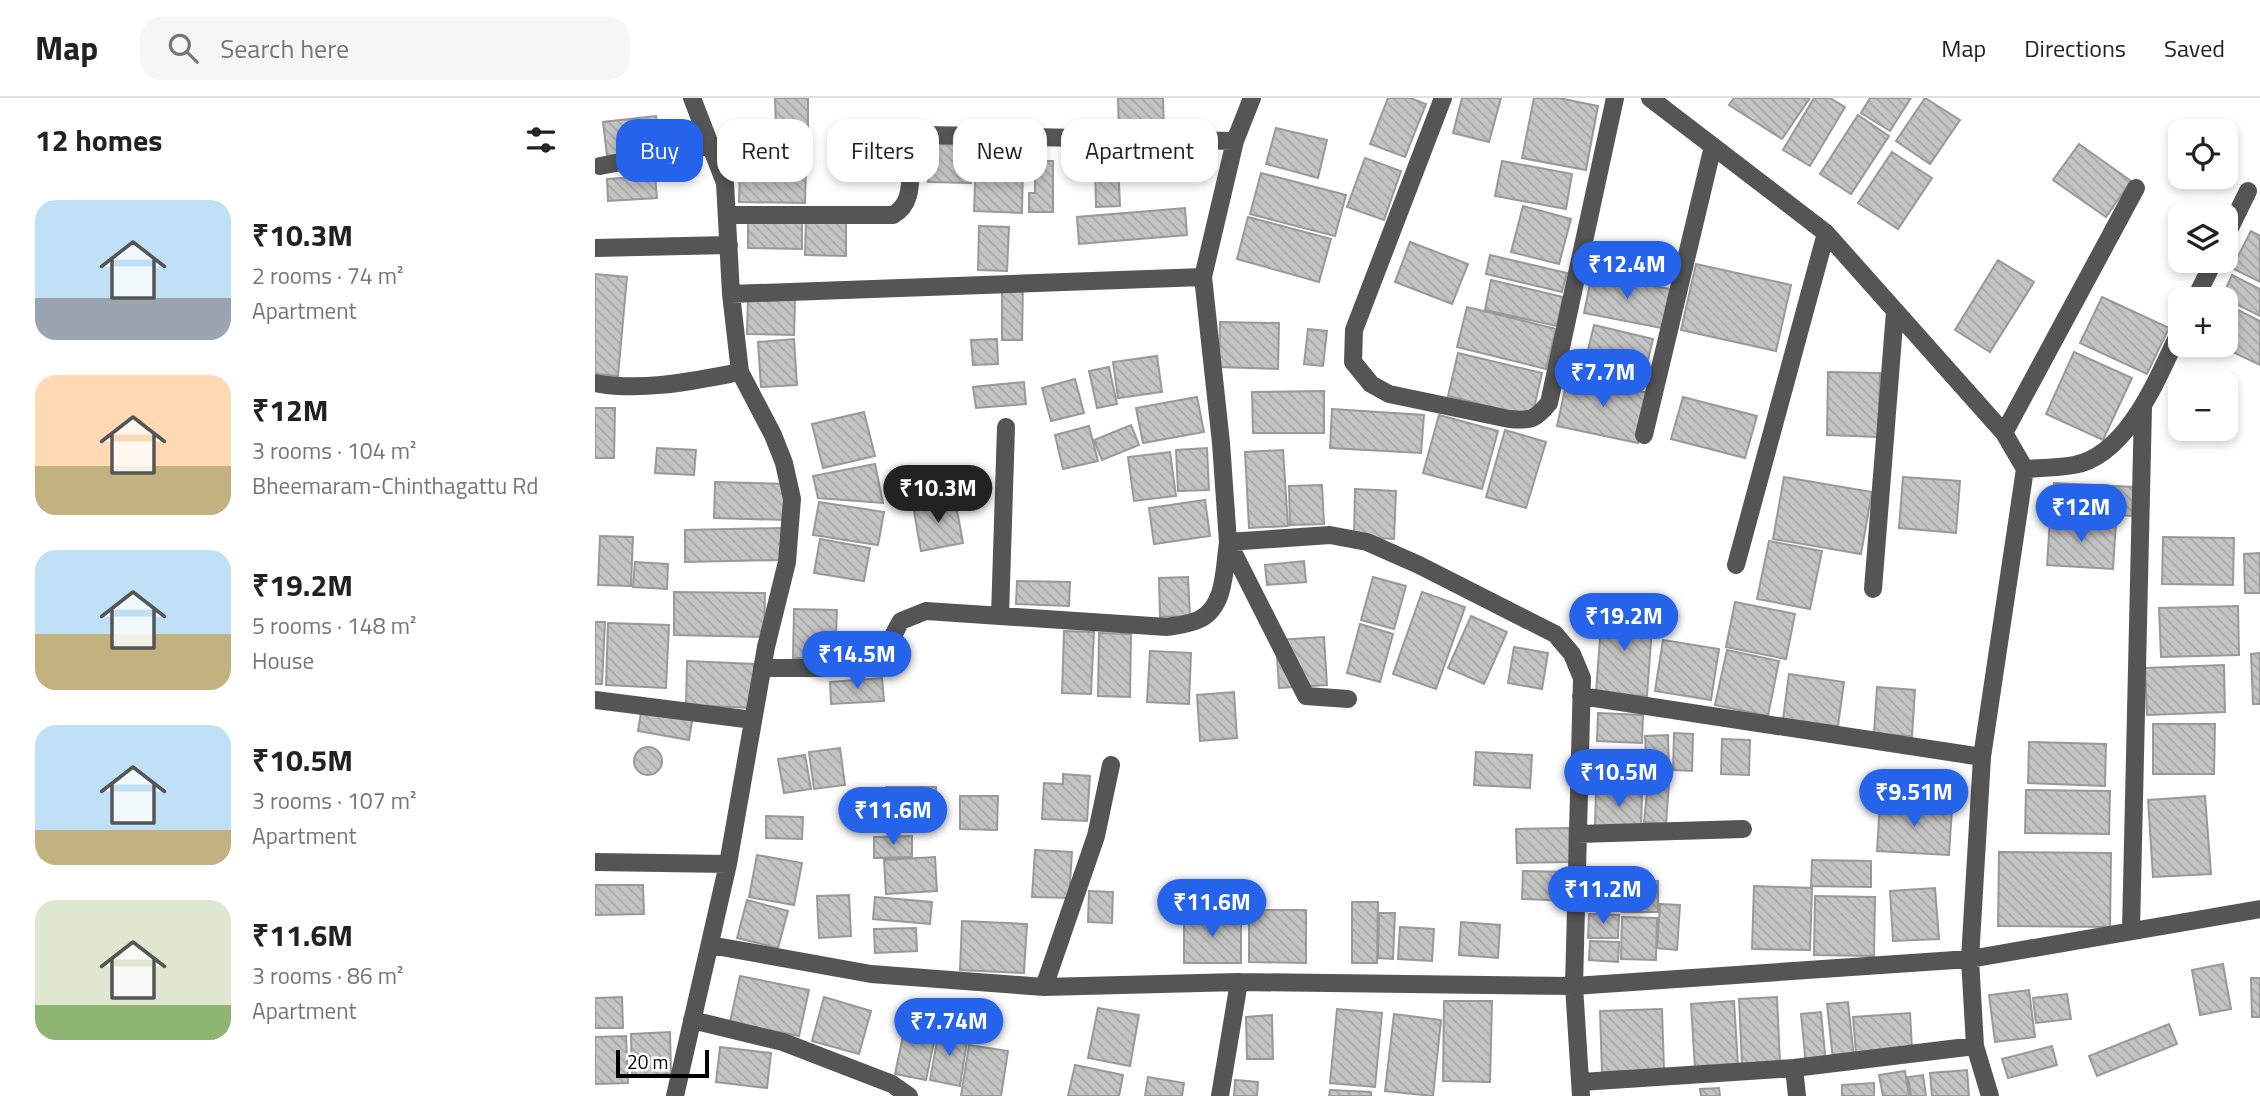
<!DOCTYPE html>
<meta charset="utf-8">
<style>
:root{--surface:#fff;--page:#f6f6f6;--text:#222;--muted:#767676;--line:#e0e0e0;--accent:#2563eb}
body{margin:0;font-family:"Titillium Web",sans-serif;background:var(--page);color:var(--text);height:100vh;display:flex;flex-direction:column;font-size:26px;white-space:nowrap}
*{box-sizing:border-box;margin:0}
p{font-size:23px;color:var(--muted)}
.icon{flex:none;width:38px;height:38px;fill:none;stroke:currentColor;stroke-width:2;stroke-linecap:round;stroke-linejoin:round}
.map{position:relative;flex:1;overflow:hidden}
.drawer{display:flex;flex-direction:column;background:var(--surface);width:595px}
.drawer>*{flex:none}
.top-card{position:absolute;left:21px;top:21px;width:665px;height:63px;display:flex;gap:14px}
.buttons{position:absolute;left:1573px;top:21px;display:grid;gap:14px}
.buttons a{display:grid;place-items:center;width:70px;height:70px;border-radius:14px;background:var(--surface);box-shadow:0 4px 10px #0003;font-size:35px}
.scale{position:absolute;left:21px;bottom:18px;width:93px;box-sizing:border-box;padding-left:7px;border:4px solid #000;border-top:0;font-size:19px;line-height:24px;white-space:nowrap;color:#000;-webkit-text-stroke:5px #fff;paint-order:stroke}
.price{position:absolute;translate:-50% -60px;padding:0 16px;border-radius:24px;background:var(--accent);color:#fff;font-size:23px;line-height:46px;filter:drop-shadow(0 2px 4px #0008)}
.price::after{content:'';position:absolute;left:50%;top:42px;width:21px;height:16px;margin-left:-10px;background:inherit;clip-path:polygon(0 0,100% 0,50% 100%)}
.price.on{background:#222;color:#fff}
ul{padding:0;list-style:none}
li{display:flex;align-items:center;gap:21px;height:175px;padding:0 35px}
li span{display:grid;place-items:center;flex:none;width:196px;height:140px;border-radius:21px;color:#555}
li>.icon{margin-inline-start:auto}
span .icon{width:84px;height:84px;fill:#fffc;stroke-width:1}
li b{font-size:30px}
h2{display:flex;justify-content:space-between;align-items:center;height:84px;padding:0 35px;font-size:30px}
.chip{padding:0 24px;border-radius:21px;background:var(--surface);box-shadow:0 4px 10px #0003;font-size:24px;line-height:63px}
.chip.on{background:var(--accent);color:#fff}
header{display:flex;align-items:center;gap:42px;box-sizing:border-box;height:98px;padding:0 35px;background:var(--surface);border-bottom:2px solid var(--line)}
header strong{font-size:33px}
nav{display:flex;gap:38px;margin-inline-start:auto;font-size:24px}
.search{width:490px;height:63px;background:var(--page);display:flex;align-items:center;gap:18px;box-sizing:border-box;padding:0 24px;border-radius:21px;color:var(--muted);font-size:26px}
main{display:flex;flex:1;min-height:0}
.map>svg:first-child{display:block}
</style>
<header>
<strong>Map</strong>
<div class="search"><svg class="icon" aria-label="search" viewBox="0 0 24 24"><circle cx="10" cy="10" r="6"/><path d="M15 15l6 6"/></svg>Search here</div>
<nav><a>Map</a><a>Directions</a><a>Saved</a></nav>
</header>
<main>
<section class="drawer">
<h2>12 homes<svg class="icon" aria-label="filters" viewBox="0 0 24 24"><path d="M4 7h16M4 17h16"/><circle cx="9" cy="7" r="2"/><circle cx="15" cy="17" r="2"/></svg></h2>
<ul>
<li><span style="background:linear-gradient(#bfe0f5 70%,#9aa5b1 0)"><svg class="icon" aria-label="home" viewBox="0 0 24 24"><path d="M3 11l9-7 9 7M6 9v11h12V9"/></svg></span><div><b>₹10.3M</b><p>2 rooms · 74 m²</p><p>Apartment</p></div></li>
<li><span style="background:linear-gradient(#ffd9b3 65%,#c2b280 0)"><svg class="icon" aria-label="home" viewBox="0 0 24 24"><path d="M3 11l9-7 9 7M6 9v11h12V9"/></svg></span><div><b>₹12M</b><p>3 rooms · 104 m²</p><p>Bheemaram-Chinthagattu Rd</p></div></li>
<li><span style="background:linear-gradient(#bfe0f5 60%,#c2b280 0)"><svg class="icon" aria-label="home" viewBox="0 0 24 24"><path d="M3 11l9-7 9 7M6 9v11h12V9"/></svg></span><div><b>₹19.2M</b><p>5 rooms · 148 m²</p><p>House</p></div></li>
<li><span style="background:linear-gradient(#bfe0f5 75%,#c2b280 0)"><svg class="icon" aria-label="home" viewBox="0 0 24 24"><path d="M3 11l9-7 9 7M6 9v11h12V9"/></svg></span><div><b>₹10.5M</b><p>3 rooms · 107 m²</p><p>Apartment</p></div></li>
<li><span style="background:linear-gradient(#dfe7d0 75%,#8fb573 0)"><svg class="icon" aria-label="home" viewBox="0 0 24 24"><path d="M3 11l9-7 9 7M6 9v11h12V9"/></svg></span><div><b>₹11.6M</b><p>3 rooms · 86 m²</p><p>Apartment</p></div></li>
</ul>
</section>
<div class="map">
<svg width="1665" height="998" viewBox="0 0 1665 998">
<defs>
<pattern id="building-back-hatch" width="6" height="6" patternUnits="userSpaceOnUse" patternTransform="scale(1.75)"><rect width="6" height="6" fill="#c4c4c4"/><path d="M-1 5l2 2M0 0l6 6M5-1l2 2" fill="none" stroke="#a7a7a7"/></pattern>
</defs>
<rect width="100%" height="100%" fill="#fff"/>
<path fill="url(#building-back-hatch)" stroke="#999" stroke-width="2" d="M 180,0 L 213,0 L 213,29 L 181,30 Z
M 523,0 L 568,0 L 569,35 L 524,36 Z
M 793,0 L 815,0 L 831,6 L 810,59 L 775,46 Z
M 867,0 L 906,0 L 894,44 L 858,35 Z
M 939,0 L 964,0 L 1003,8 L 991,72 L 927,60 Z
M 1139,0 L 1215,0 L 1187,41 L 1134,7 Z
M 1219,0 L 1235,0 L 1250,9 L 1215,68 L 1188,52 Z
M 1275,0 L 1316,0 L 1295,33 L 1266,15 Z
M 1330,0 L 1365,22 L 1335,66 L 1301,43 Z
M 1263,17 L 1294,38 L 1256,96 L 1225,76 Z
M 61,18 L 65,52 L 12,58 L 8,24 Z
M 681,30 L 732,42 L 723,80 L 671,66 Z
M 334,46 L 377,47 L 376,85 L 333,84 Z
M 1484,46 L 1536,83 L 1511,119 L 1458,82 Z
M 1297,54 L 1337,80 L 1303,131 L 1263,105 Z
M 381,60 L 428,62 L 427,115 L 379,113 Z
M 770,60 L 806,73 L 789,122 L 752,109 Z
M 440,63 L 458,63 L 458,114 L 434,114 L 434,95 L 440,95 Z
M 907,63 L 977,76 L 971,111 L 900,98 Z
M 500,65 L 523,65 L 525,108 L 501,109 Z
M 145,69 L 211,70 L 210,105 L 144,104 Z
M 666,75 L 751,97 L 740,138 L 655,116 Z
M 60,78 L 62,100 L 13,103 L 12,81 Z
M 928,108 L 976,121 L 964,166 L 916,154 Z
M 590,110 L 592,137 L 484,146 L 482,119 Z
M 211,119 L 251,120 L 251,158 L 210,157 Z
M 653,119 L 736,141 L 724,184 L 642,161 Z
M 153,123 L 207,123 L 207,151 L 153,150 Z
M 384,128 L 414,129 L 412,173 L 383,172 Z
M 1656,133 L 1665,138 L 1665,184 L 1637,170 Z
M 815,144 L 873,166 L 857,206 L 800,184 Z
M 895,157 L 972,175 L 967,194 L 891,176 Z
M 1403,162 L 1439,184 L 1395,254 L 1360,232 Z
M 1101,166 L 1196,187 L 1181,253 L 1086,232 Z
M 0,176 L 32,179 L 23,278 L 0,276 Z
M 997,176 L 1075,191 L 1067,230 L 989,215 Z
M 1637,177 L 1665,191 L 1665,218 L 1627,199 Z
M 896,182 L 968,199 L 962,228 L 890,212 Z
M 407,188 L 428,188 L 427,242 L 407,242 Z
M 1507,199 L 1574,230 L 1552,276 L 1485,245 Z
M 153,201 L 200,202 L 199,237 L 152,236 Z
M 1635,208 L 1665,223 L 1665,267 L 1623,247 L 1631,247 L 1631,217 Z
M 872,209 L 961,231 L 951,271 L 862,249 Z
M 625,224 L 684,225 L 683,271 L 624,269 Z
M 999,227 L 1058,241 L 1047,287 L 988,273 Z
M 713,231 L 732,233 L 728,268 L 709,266 Z
M 199,241 L 202,287 L 166,289 L 163,244 Z
M 402,241 L 403,266 L 378,267 L 376,242 Z
M 1479,254 L 1537,280 L 1508,342 L 1451,316 Z
M 863,255 L 947,275 L 937,319 L 853,298 Z
M 562,258 L 567,294 L 523,300 L 518,264 Z
M 514,269 L 522,306 L 502,310 L 494,273 Z
M 1233,274 L 1285,275 L 1283,339 L 1232,337 Z
M 973,278 L 1054,295 L 1043,345 L 962,328 Z
M 480,281 L 489,315 L 456,323 L 447,290 Z
M 429,284 L 431,306 L 381,310 L 378,289 Z
M 729,293 L 729,335 L 658,335 L 657,294 Z
M 602,299 L 609,334 L 548,345 L 541,310 Z
M 1088,299 L 1162,318 L 1150,360 L 1076,341 Z
M 0,310 L 20,310 L 19,360 L 0,360 Z
M 737,311 L 829,317 L 826,355 L 735,350 Z
M 269,314 L 280,358 L 228,370 L 217,326 Z
M 844,317 L 903,333 L 887,391 L 828,375 Z
M 536,327 L 544,347 L 507,362 L 499,342 Z
M 494,328 L 503,363 L 468,371 L 460,337 Z
M 910,332 L 951,344 L 931,410 L 891,399 Z
M 62,350 L 101,352 L 99,377 L 60,375 Z
M 612,350 L 614,392 L 583,393 L 581,352 Z
M 688,352 L 693,428 L 654,430 L 650,354 Z
M 575,354 L 581,398 L 539,403 L 533,359 Z
M 280,366 L 288,405 L 223,400 L 218,378 Z
M 1189,379 L 1277,394 L 1266,456 L 1178,441 Z
M 1308,379 L 1365,383 L 1361,435 L 1304,430 Z
M 120,384 L 192,386 L 191,422 L 119,420 Z
M 1459,385 L 1539,389 L 1537,418 L 1457,413 Z
M 727,387 L 729,426 L 695,427 L 694,388 Z
M 760,391 L 801,393 L 799,441 L 759,439 Z
M 360,401 L 368,445 L 326,453 L 318,408 Z
M 610,402 L 615,438 L 559,446 L 554,410 Z
M 224,404 L 289,414 L 283,447 L 218,437 Z
M 1455,420 L 1521,424 L 1518,471 L 1452,467 Z
M 187,430 L 187,462 L 90,464 L 90,432 Z
M 5,438 L 38,439 L 36,488 L 3,487 Z
M 1568,439 L 1639,440 L 1638,487 L 1567,486 Z
M 225,441 L 275,450 L 269,483 L 219,475 Z
M 1174,443 L 1227,453 L 1215,511 L 1162,501 Z
M 1665,455 L 1665,495 L 1650,495 L 1649,456 Z
M 709,463 L 711,484 L 672,487 L 670,467 Z
M 40,464 L 73,466 L 72,491 L 38,489 Z
M 593,479 L 595,518 L 565,519 L 564,480 Z
M 778,479 L 811,488 L 799,531 L 766,522 Z
M 422,483 L 475,484 L 474,508 L 421,506 Z
M 79,494 L 170,495 L 169,539 L 79,537 Z
M 827,494 L 870,509 L 841,591 L 798,576 Z
M 1140,504 L 1200,516 L 1191,561 L 1131,549 Z
M 1643,508 L 1644,557 L 1566,559 L 1564,510 Z
M 199,511 L 242,512 L 240,561 L 198,560 Z
M 1007,512 L 1058,516 L 1052,598 L 1001,595 Z
M 876,518 L 912,534 L 889,586 L 853,570 Z
M 0,524 L 10,524 L 7,586 L 0,586 Z
M 13,525 L 74,527 L 71,590 L 11,587 Z
M 765,526 L 798,536 L 785,584 L 752,575 Z
M 469,533 L 499,534 L 496,596 L 467,595 Z
M 504,535 L 536,536 L 535,599 L 503,598 Z
M 729,539 L 732,587 L 684,590 L 681,542 Z
M 1068,542 L 1124,551 L 1116,602 L 1060,593 Z
M 919,549 L 953,555 L 947,591 L 913,585 Z
M 1132,552 L 1184,563 L 1173,618 L 1120,607 Z
M 555,553 L 596,555 L 594,606 L 552,604 Z
M 1665,555 L 1665,606 L 1658,606 L 1656,556 Z
M 92,563 L 160,566 L 158,610 L 91,607 Z
M 1629,567 L 1630,614 L 1552,617 L 1550,570 Z
M 1194,576 L 1249,584 L 1243,628 L 1188,621 Z
M 287,580 L 289,603 L 236,606 L 235,584 Z
M 1282,589 L 1320,592 L 1317,638 L 1279,636 Z
M 639,594 L 642,640 L 605,643 L 602,597 Z
M 47,608 L 98,617 L 94,642 L 43,633 Z
M 1003,615 L 1048,617 L 1047,645 L 1002,643 Z
M 1558,626 L 1620,626 L 1619,676 L 1558,676 Z
M 1079,635 L 1098,636 L 1097,673 L 1078,672 Z
M 1073,637 L 1074,676 L 1052,676 L 1050,638 Z
M 1127,641 L 1155,642 L 1154,677 L 1126,676 Z
M 1434,644 L 1511,646 L 1510,688 L 1433,685 Z
M39 663a14 14 0 1 1 28 0a14 14 0 1 1-28 0Z
M 245,650 L 250,687 L 219,691 L 214,654 Z
M 881,654 L 937,657 L 935,690 L 879,687 Z
M 210,657 L 216,691 L 189,695 L 183,661 Z
M 999,657 L 1048,659 L 1047,686 L 998,685 Z
M 468,676 L 495,678 L 492,723 L 447,721 L 449,685 L 468,686 Z
M 1053,684 L 1074,686 L 1071,726 L 1049,724 Z
M 291,689 L 341,689 L 341,729 L 291,729 Z
M 1431,692 L 1515,693 L 1514,736 L 1430,735 Z
M 1001,693 L 1047,695 L 1046,730 L 1000,728 Z
M 365,698 L 403,698 L 402,732 L 365,731 Z
M 1610,698 L 1616,776 L 1558,779 L 1553,702 Z
M 1285,705 L 1357,710 L 1354,757 L 1282,753 Z
M 171,718 L 208,719 L 207,741 L 171,740 Z
M 974,730 L 975,764 L 922,765 L 921,731 Z
M 317,738 L 317,759 L 279,760 L 279,739 Z
M 440,752 L 477,754 L 474,800 L 437,799 Z
M 1404,754 L 1516,755 L 1515,829 L 1403,828 Z
M 162,757 L 207,765 L 199,807 L 154,799 Z
M 340,759 L 342,793 L 291,796 L 289,762 Z
M 1217,762 L 1276,763 L 1276,789 L 1216,788 Z
M 928,773 L 975,774 L 974,803 L 927,801 Z
M 1027,783 L 1063,783 L 1063,814 L 1027,814 Z
M 0,787 L 48,787 L 49,816 L 0,817 Z
M 1159,788 L 1217,790 L 1215,852 L 1157,851 Z
M 1340,790 L 1344,841 L 1298,843 L 1295,793 Z
M 494,793 L 518,794 L 517,825 L 493,824 Z
M 254,797 L 256,838 L 224,840 L 222,798 Z
M 1220,798 L 1280,799 L 1279,858 L 1219,857 Z
M 280,799 L 337,804 L 335,826 L 278,821 Z
M 152,802 L 193,813 L 183,850 L 142,840 Z
M 757,804 L 783,804 L 782,865 L 757,865 Z
M 1065,806 L 1085,807 L 1082,852 L 1062,850 Z
M 654,812 L 711,812 L 711,865 L 654,864 Z
M 784,815 L 800,815 L 798,861 L 783,860 Z
M 589,816 L 646,817 L 646,865 L 589,865 Z
M 994,816 L 1024,817 L 1023,840 L 993,840 Z
M 1027,819 L 1062,820 L 1061,862 L 1026,861 Z
M 367,823 L 432,826 L 429,875 L 365,872 Z
M 866,824 L 905,827 L 903,860 L 864,857 Z
M 805,829 L 839,831 L 837,863 L 803,861 Z
M 321,830 L 322,853 L 280,855 L 279,831 Z
M 995,843 L 1024,844 L 1023,864 L 994,862 Z
M 1628,866 L 1636,911 L 1605,917 L 1597,872 Z
M 145,878 L 214,892 L 204,938 L 135,924 Z
M 1656,880 L 1665,880 L 1665,919 L 1657,919 Z
M 1434,892 L 1440,939 L 1400,944 L 1394,897 Z
M 1472,896 L 1476,921 L 1441,925 L 1438,900 Z
M 27,899 L 28,930 L 0,930 L 0,900 Z
M 229,899 L 276,913 L 264,956 L 217,943 Z
M 1182,899 L 1185,965 L 1147,967 L 1144,901 Z
M 849,903 L 897,903 L 895,984 L 848,983 Z
M 1139,903 L 1143,967 L 1100,971 L 1096,906 Z
M 1253,904 L 1259,960 L 1238,962 L 1232,906 Z
M 503,910 L 544,917 L 535,968 L 493,960 Z
M 742,911 L 787,915 L 780,989 L 735,985 Z
M 1067,911 L 1069,972 L 1007,974 L 1005,913 Z
M 1226,914 L 1231,966 L 1211,968 L 1206,916 Z
M 1315,915 L 1317,951 L 1261,956 L 1258,919 Z
M 799,916 L 846,922 L 838,998 L 790,993 Z
M 677,917 L 678,961 L 652,961 L 651,919 Z
M 311,924 L 342,930 L 331,982 L 300,976 Z
M 1574,926 L 1582,946 L 1502,978 L 1494,958 Z
M 344,932 L 373,937 L 365,988 L 335,982 Z
M 75,934 L 76,976 L 37,978 L 36,936 Z
M 31,938 L 33,985 L 0,986 L 0,939 Z
M 374,947 L 413,953 L 406,998 L 366,998 Z
M 1457,948 L 1462,967 L 1413,980 L 1407,961 Z
M 125,949 L 176,955 L 172,990 L 121,984 Z
M 480,967 L 528,977 L 524,998 L 473,998 Z
M 1372,972 L 1374,998 L 1337,998 L 1335,975 Z
M 1310,973 L 1314,998 L 1288,998 L 1284,977 Z
M 1328,977 L 1331,998 L 1316,998 L 1313,979 Z
M 553,979 L 589,985 L 587,998 L 550,998 Z
M 640,982 L 663,984 L 662,998 L 639,998 Z
M 1279,985 L 1279,998 L 1247,998 L 1247,987 Z
M 1124,990 L 1125,998 L 1106,998 L 1105,991 Z
M 735,992 L 776,994 L 776,998 L 734,998 Z"/>
<g fill="none" stroke-linecap="round" stroke-linejoin="round">
<path stroke="#555" stroke-width="18" d="M 657,0 L 640,43 L 608,179 L 626,345 L 633,444 L 735,437 L 772,444 L 824,467 L 960,536 L 977,556 L 987,580 L 979,888 L 986,998
M 848,0 L 759,232 L 758,264 L 776,286 L 794,296 L 914,321 C 936,323 940,322 954,305 L 1020,0
M 1055,0 L 1231,135 L 1409,335 L 1430,371 L 1387,659 L 1375,861 L 1380,948 L 1395,998
M 5,68 L 115,47
M 132,117 L 298,117 C 324,103 311,67 319,43 L 331,37 L 640,43
M 1631,138 L 1653,93
M 0,150 L 134,147
M 136,196 L 608,179
M 1600,201 L 1619,163
M 0,285 C 48,294 97,283 145,274
M 1409,335 L 1541,90
M 1049,337 L 1118,48
M 1430,371 C 1446,370 1463,370 1479,367 C 1534,357 1564,276 1586,231
M 633,444 L 711,598 L 753,601
M 1141,467 L 1231,135
M 1278,491 L 1300,214
M 405,518 L 411,329
M 167,570 L 264,570 C 292,563 293,544 306,523 L 331,513 L 572,529 C 583,527 596,526 605,521 C 631,508 629,470 633,444
M 986,598 L 1387,659
M 0,602 L 158,622
M 983,736 L 1148,731
M 0,764 L 133,766
M 1536,832 L 1548,309
M 115,847 L 276,876 L 449,889 L 644,884 L 979,888 L 1375,861 L 1665,811
M 449,889 L 501,738 L 516,667
M 97,922 L 188,944 L 297,986 L 314,998
M 1199,970 L 1202,998
M 986,984 L 1199,970 L 1380,948
M 80,998 L 133,766 L 171,549 L 192,464 L 197,401 L 189,365 L 178,337 L 145,274 L 136,196 L 130,85 L 97,0
M 625,998 L 644,884"/>
</g>
</svg>
<div class="buttons">
<a><svg class="icon" aria-label="locate" viewBox="0 0 24 24"><circle cx="12" cy="12" r="6"/><path d="M12 2v4M12 18v4M2 12h4M18 12h4"/></svg></a>
<a><svg class="icon" aria-label="layers" viewBox="0 0 24 24"><path d="M12 4l9 5-9 5-9-5zM3 14l9 5 9-5"/></svg></a>
<a>+</a>
<a>−</a>
</div>
<div class="scale">20 m</div>
<b class="price" style="left:1032px;top:203px">₹12.4M</b>
<b class="price" style="left:1008px;top:311px">₹7.7M</b>
<b class="price on" style="left:343px;top:427px">₹10.3M</b>
<b class="price" style="left:1486px;top:446px">₹12M</b>
<b class="price" style="left:1029px;top:555px">₹19.2M</b>
<b class="price" style="left:262px;top:593px">₹14.5M</b>
<b class="price" style="left:1024px;top:711px">₹10.5M</b>
<b class="price" style="left:1319px;top:731px">₹9.51M</b>
<b class="price" style="left:298px;top:749px">₹11.6M</b>
<b class="price" style="left:1008px;top:828px">₹11.2M</b>
<b class="price" style="left:617px;top:841px">₹11.6M</b>
<b class="price" style="left:354px;top:960px">₹7.74M</b>
<div class="top-card">
<a class="chip on">Buy</a>
<a class="chip">Rent</a>
<a class="chip">Filters</a>
<a class="chip">New</a>
<a class="chip">Apartment</a>
</div>
</div>
</main>
